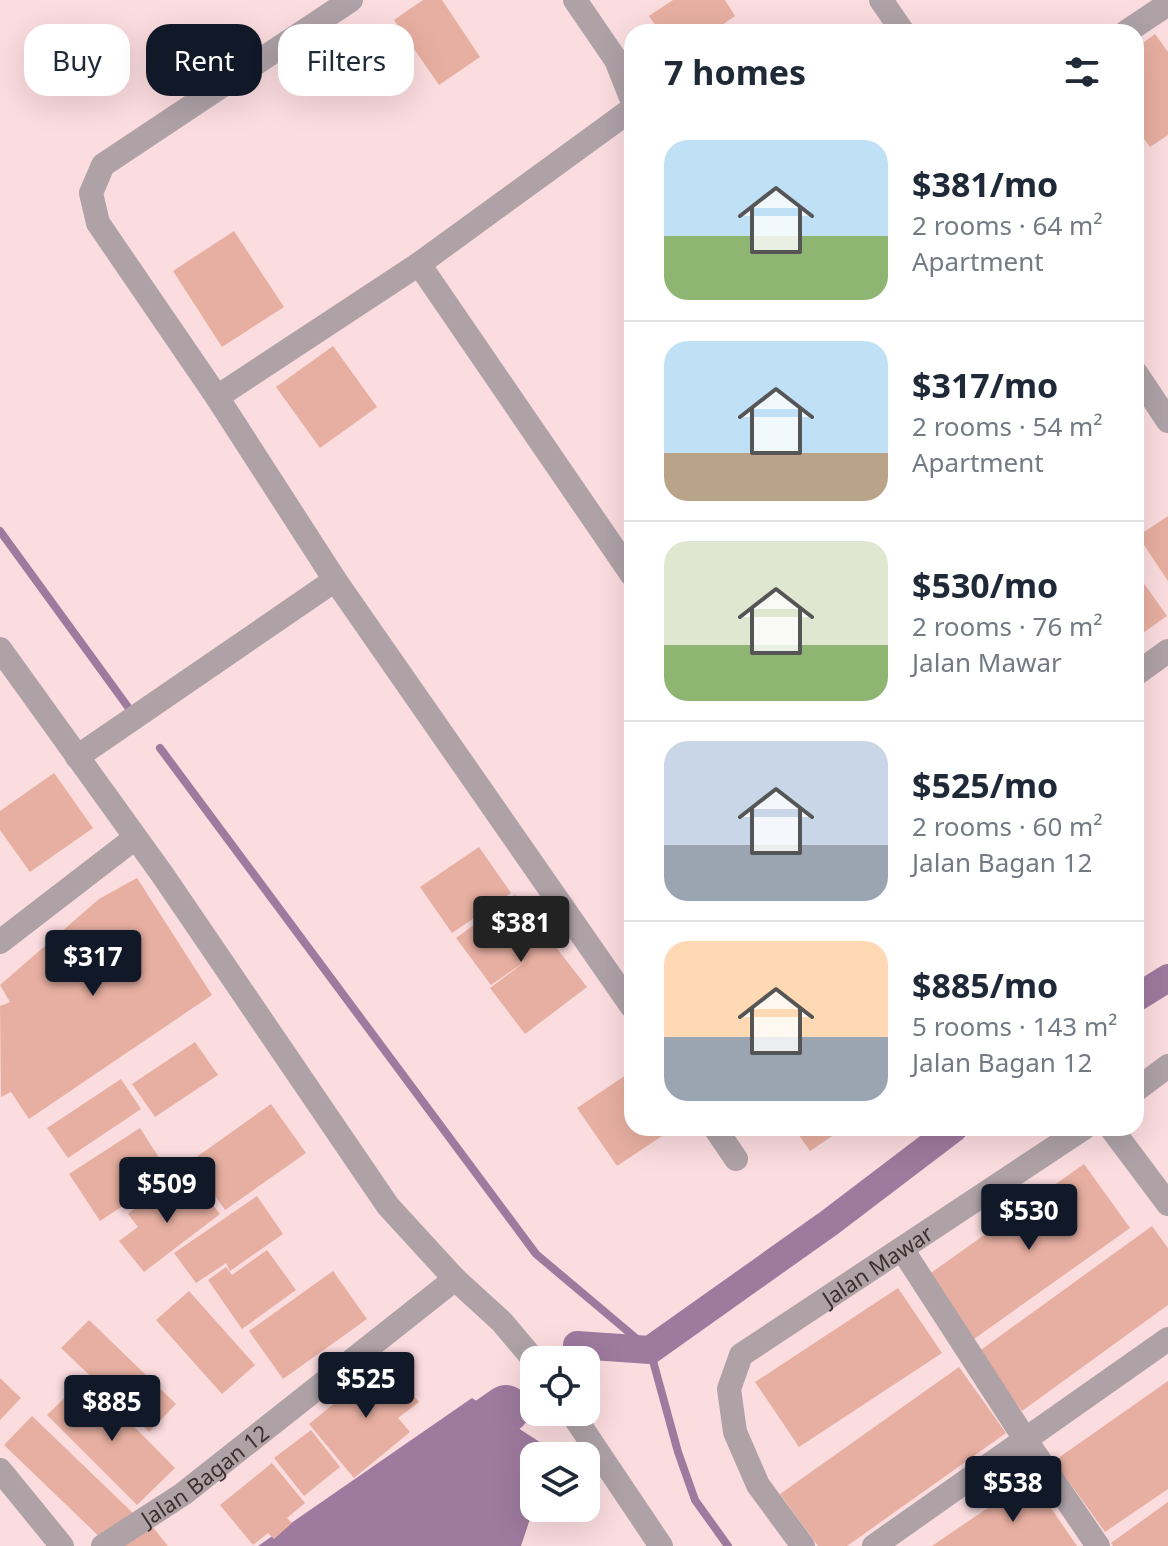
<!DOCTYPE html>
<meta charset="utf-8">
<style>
:root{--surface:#fff;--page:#f6f6f7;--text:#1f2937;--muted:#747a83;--line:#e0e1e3;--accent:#111827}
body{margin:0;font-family:"Noto Sans",sans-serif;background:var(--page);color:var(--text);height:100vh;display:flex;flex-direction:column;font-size:30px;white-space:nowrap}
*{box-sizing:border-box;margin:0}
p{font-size:26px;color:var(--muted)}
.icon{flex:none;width:44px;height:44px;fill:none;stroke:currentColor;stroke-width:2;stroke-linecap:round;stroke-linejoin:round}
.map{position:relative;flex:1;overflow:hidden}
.details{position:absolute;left:624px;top:24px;width:520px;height:1112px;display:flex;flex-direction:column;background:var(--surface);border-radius:24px;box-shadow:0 8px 32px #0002}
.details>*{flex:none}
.banner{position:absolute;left:24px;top:24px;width:480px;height:72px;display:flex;gap:16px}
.controls{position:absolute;left:520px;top:1346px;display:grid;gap:16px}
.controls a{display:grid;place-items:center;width:80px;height:80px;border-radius:16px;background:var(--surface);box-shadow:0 8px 32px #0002;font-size:40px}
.price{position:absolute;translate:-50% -68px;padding:0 18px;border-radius:8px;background:var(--accent);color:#fff;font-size:26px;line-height:52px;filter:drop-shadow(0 2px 4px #0008)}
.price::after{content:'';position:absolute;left:50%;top:48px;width:24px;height:18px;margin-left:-12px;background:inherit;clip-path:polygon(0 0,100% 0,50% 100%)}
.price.on{background:#222;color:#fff}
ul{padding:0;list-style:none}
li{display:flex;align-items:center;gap:24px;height:200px;padding:0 40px}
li+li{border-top:2px solid var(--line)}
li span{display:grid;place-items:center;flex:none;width:224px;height:160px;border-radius:24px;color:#555}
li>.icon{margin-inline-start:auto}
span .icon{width:96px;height:96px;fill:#fffc;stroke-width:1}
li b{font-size:34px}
h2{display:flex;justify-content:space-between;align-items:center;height:96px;padding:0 40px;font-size:34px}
.pill{padding:0 28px;border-radius:24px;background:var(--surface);box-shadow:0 8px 32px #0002;font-size:28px;line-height:72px}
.pill.on{background:var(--accent);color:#fff}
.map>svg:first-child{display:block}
</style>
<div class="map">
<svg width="1168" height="1546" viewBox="0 0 1168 1546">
<rect width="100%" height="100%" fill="#fbdcdf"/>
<path fill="#9e7a9e" d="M 472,1398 L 552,1450 L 550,1456 L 534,1456 L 534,1507 L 521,1546 L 258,1546 Z"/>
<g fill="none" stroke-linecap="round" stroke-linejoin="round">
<path stroke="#9e7a9e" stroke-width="8" d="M 0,531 L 128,707
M 160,748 L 536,1254 L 650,1350 L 678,1452 L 695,1500 L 728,1546"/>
<path stroke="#9e7a9e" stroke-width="28" d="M 1136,998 L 1168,978
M 577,1345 L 650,1350 L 829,1223 L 954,1128"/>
<path stroke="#9e7a9e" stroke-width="48" d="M 444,1452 L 506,1409"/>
</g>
<path fill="#e7afa1" d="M 423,0 L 442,0 L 480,57 L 439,85 L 394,20 Z
M 673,0 L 725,0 L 735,16 L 712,32 L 660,32 L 649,16 Z
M 1155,34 L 1168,52 L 1168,135 L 1150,147 L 1136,128 L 1136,48 Z
M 234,231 L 284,307 L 222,347 L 173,271 Z
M 333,346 L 377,407 L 320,448 L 276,387 Z
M 1168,516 L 1168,581 L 1138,536 Z
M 1136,572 L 1167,616 L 1136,638 Z
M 54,773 L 93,828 L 30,872 L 0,830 L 0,811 Z
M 479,847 L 511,893 L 452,933 L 420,887 Z
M 137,878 L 212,995 L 29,1119 L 11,1092 L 1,1097 L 0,1006 L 10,1002 L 0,985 L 99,899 Z
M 515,895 L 587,987 L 525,1034 L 490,988 L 530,958 L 491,985 L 456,938 Z
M 195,1042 L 218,1075 L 155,1117 L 132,1084 Z
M 632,1071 L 632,1128 L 674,1128 L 617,1166 L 577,1108 Z
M 121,1079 L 141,1109 L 68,1158 L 47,1128 Z
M 271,1104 L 306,1153 L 225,1210 L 191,1161 Z
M 140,1128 L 170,1175 L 100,1221 L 69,1174 Z
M 794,1128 L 844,1128 L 810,1151 Z
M 1084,1164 L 1130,1228 L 974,1339 L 928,1275 Z
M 195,1182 L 220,1214 L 144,1272 L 119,1241 L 138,1227 L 128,1214 L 152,1195 L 162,1208 Z
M 257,1196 L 283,1234 L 230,1271 L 226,1263 L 196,1283 L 174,1253 Z
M 1152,1226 L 1168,1248 L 1168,1305 L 1022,1411 L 978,1352 Z
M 267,1250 L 296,1290 L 242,1329 L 208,1280 L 226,1267 L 232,1275 Z
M 333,1271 L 367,1319 L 283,1379 L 249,1331 Z
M 898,1288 L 942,1353 L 799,1447 L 755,1382 Z
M 189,1291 L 255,1365 L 222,1394 L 156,1320 Z
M 89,1320 L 176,1404 L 149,1432 L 61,1348 Z
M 385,1362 L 419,1402 L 398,1418 L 410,1432 L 354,1478 L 309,1424 Z
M 959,1367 L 1006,1433 L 847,1546 L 818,1546 L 780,1494 Z
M 0,1378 L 21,1398 L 0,1420 Z
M 1168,1381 L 1168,1489 L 1105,1532 L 1054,1461 Z
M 95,1387 L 175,1468 L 137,1505 L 47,1415 L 74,1389 L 83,1399 Z
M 32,1416 L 135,1515 L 107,1544 L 4,1445 Z
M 311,1430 L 340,1467 L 304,1496 L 274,1458 Z
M 272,1463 L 305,1503 L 287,1518 L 292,1523 L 274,1539 L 268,1533 L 253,1545 L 220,1505 Z
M 1031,1479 L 1077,1546 L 932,1546 L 970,1520 Z
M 1168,1502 L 1168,1546 L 1113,1546 L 1111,1543 Z
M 151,1525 L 168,1546 L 124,1546 Z"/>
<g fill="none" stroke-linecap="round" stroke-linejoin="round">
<g stroke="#aea2a7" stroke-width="24">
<path d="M 351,0 L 103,165 L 91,193 L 98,223 L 217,397 L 335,580 L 632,1007"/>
<path d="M 575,0 L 616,60 L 632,100"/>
<path d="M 881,0 L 903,32"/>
<path d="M 1126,32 L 1168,4"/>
<path d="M 419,264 L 632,575"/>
<path d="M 1136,373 L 1168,421"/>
<path d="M 217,397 L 419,264 L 632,109"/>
<path d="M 0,649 L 162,874 L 388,1206 L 455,1279 L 502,1322 L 534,1360"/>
<path d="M 1136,674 L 1168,651"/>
<path d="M 77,757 L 335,580"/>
<path d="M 0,942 L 135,838"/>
<path d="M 1136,1090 L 1168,1066"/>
<path d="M 715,1128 L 736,1159"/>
<path d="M 1111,1128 L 1168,1204"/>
<path d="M 902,1249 L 1025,1439 L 1098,1546"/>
<path d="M 571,1412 L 661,1546"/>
<path d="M 0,1470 L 62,1546"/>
<path id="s1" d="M 103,1546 L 183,1494 L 455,1279"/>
<path id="s2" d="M 803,1546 L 758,1485 L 735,1432 L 729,1389 L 741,1355 L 1084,1128"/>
<path d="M 874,1546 L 1168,1339"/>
</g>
</g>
<g text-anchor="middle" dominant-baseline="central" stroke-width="7" stroke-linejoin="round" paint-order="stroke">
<g font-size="22" fill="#3b2f30" stroke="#fbeeef">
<text stroke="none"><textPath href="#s2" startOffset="376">Jalan Mawar</textPath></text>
<text stroke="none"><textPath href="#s1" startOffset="124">Jalan Bagan 12</textPath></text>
</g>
</g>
</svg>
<div class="controls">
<a><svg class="icon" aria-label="locate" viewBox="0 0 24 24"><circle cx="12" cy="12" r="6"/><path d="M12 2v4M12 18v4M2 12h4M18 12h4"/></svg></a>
<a><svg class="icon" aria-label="layers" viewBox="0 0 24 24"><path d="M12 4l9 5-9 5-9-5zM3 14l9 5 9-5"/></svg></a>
</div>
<b class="price on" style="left:521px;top:964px">$381</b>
<b class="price" style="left:93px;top:998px">$317</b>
<b class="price" style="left:167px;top:1225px">$509</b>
<b class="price" style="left:1029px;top:1252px">$530</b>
<b class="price" style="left:366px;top:1420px">$525</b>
<b class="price" style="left:112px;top:1443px">$885</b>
<b class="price" style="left:1013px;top:1524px">$538</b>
<div class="banner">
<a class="pill">Buy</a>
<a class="pill on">Rent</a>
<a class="pill">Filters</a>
</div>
<section class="details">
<h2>7 homes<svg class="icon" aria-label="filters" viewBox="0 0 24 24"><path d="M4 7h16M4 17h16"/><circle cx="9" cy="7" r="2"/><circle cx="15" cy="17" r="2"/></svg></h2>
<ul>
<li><span style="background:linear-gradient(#bfe0f5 60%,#8fb573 0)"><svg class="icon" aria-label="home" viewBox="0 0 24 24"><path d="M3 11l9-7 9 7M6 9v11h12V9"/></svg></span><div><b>$381/mo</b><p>2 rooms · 64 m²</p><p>Apartment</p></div></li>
<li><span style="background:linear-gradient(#bfe0f5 70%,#b9a48a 0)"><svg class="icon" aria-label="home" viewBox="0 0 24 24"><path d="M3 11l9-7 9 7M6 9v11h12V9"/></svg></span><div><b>$317/mo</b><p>2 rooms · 54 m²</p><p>Apartment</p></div></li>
<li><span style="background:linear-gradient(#dfe7d0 65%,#8fb573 0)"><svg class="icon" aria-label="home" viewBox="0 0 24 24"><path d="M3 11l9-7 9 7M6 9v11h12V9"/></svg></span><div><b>$530/mo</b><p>2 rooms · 76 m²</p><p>Jalan Mawar</p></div></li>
<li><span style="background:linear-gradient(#c9d6e8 65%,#9aa5b1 0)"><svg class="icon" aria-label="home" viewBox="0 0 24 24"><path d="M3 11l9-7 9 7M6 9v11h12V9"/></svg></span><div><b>$525/mo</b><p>2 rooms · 60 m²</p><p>Jalan Bagan 12</p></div></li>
<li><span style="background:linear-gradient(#ffd9b3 60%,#9aa5b1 0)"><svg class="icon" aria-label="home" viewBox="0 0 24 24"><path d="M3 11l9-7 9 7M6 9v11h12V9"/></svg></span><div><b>$885/mo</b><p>5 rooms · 143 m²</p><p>Jalan Bagan 12</p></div></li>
</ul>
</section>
</div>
